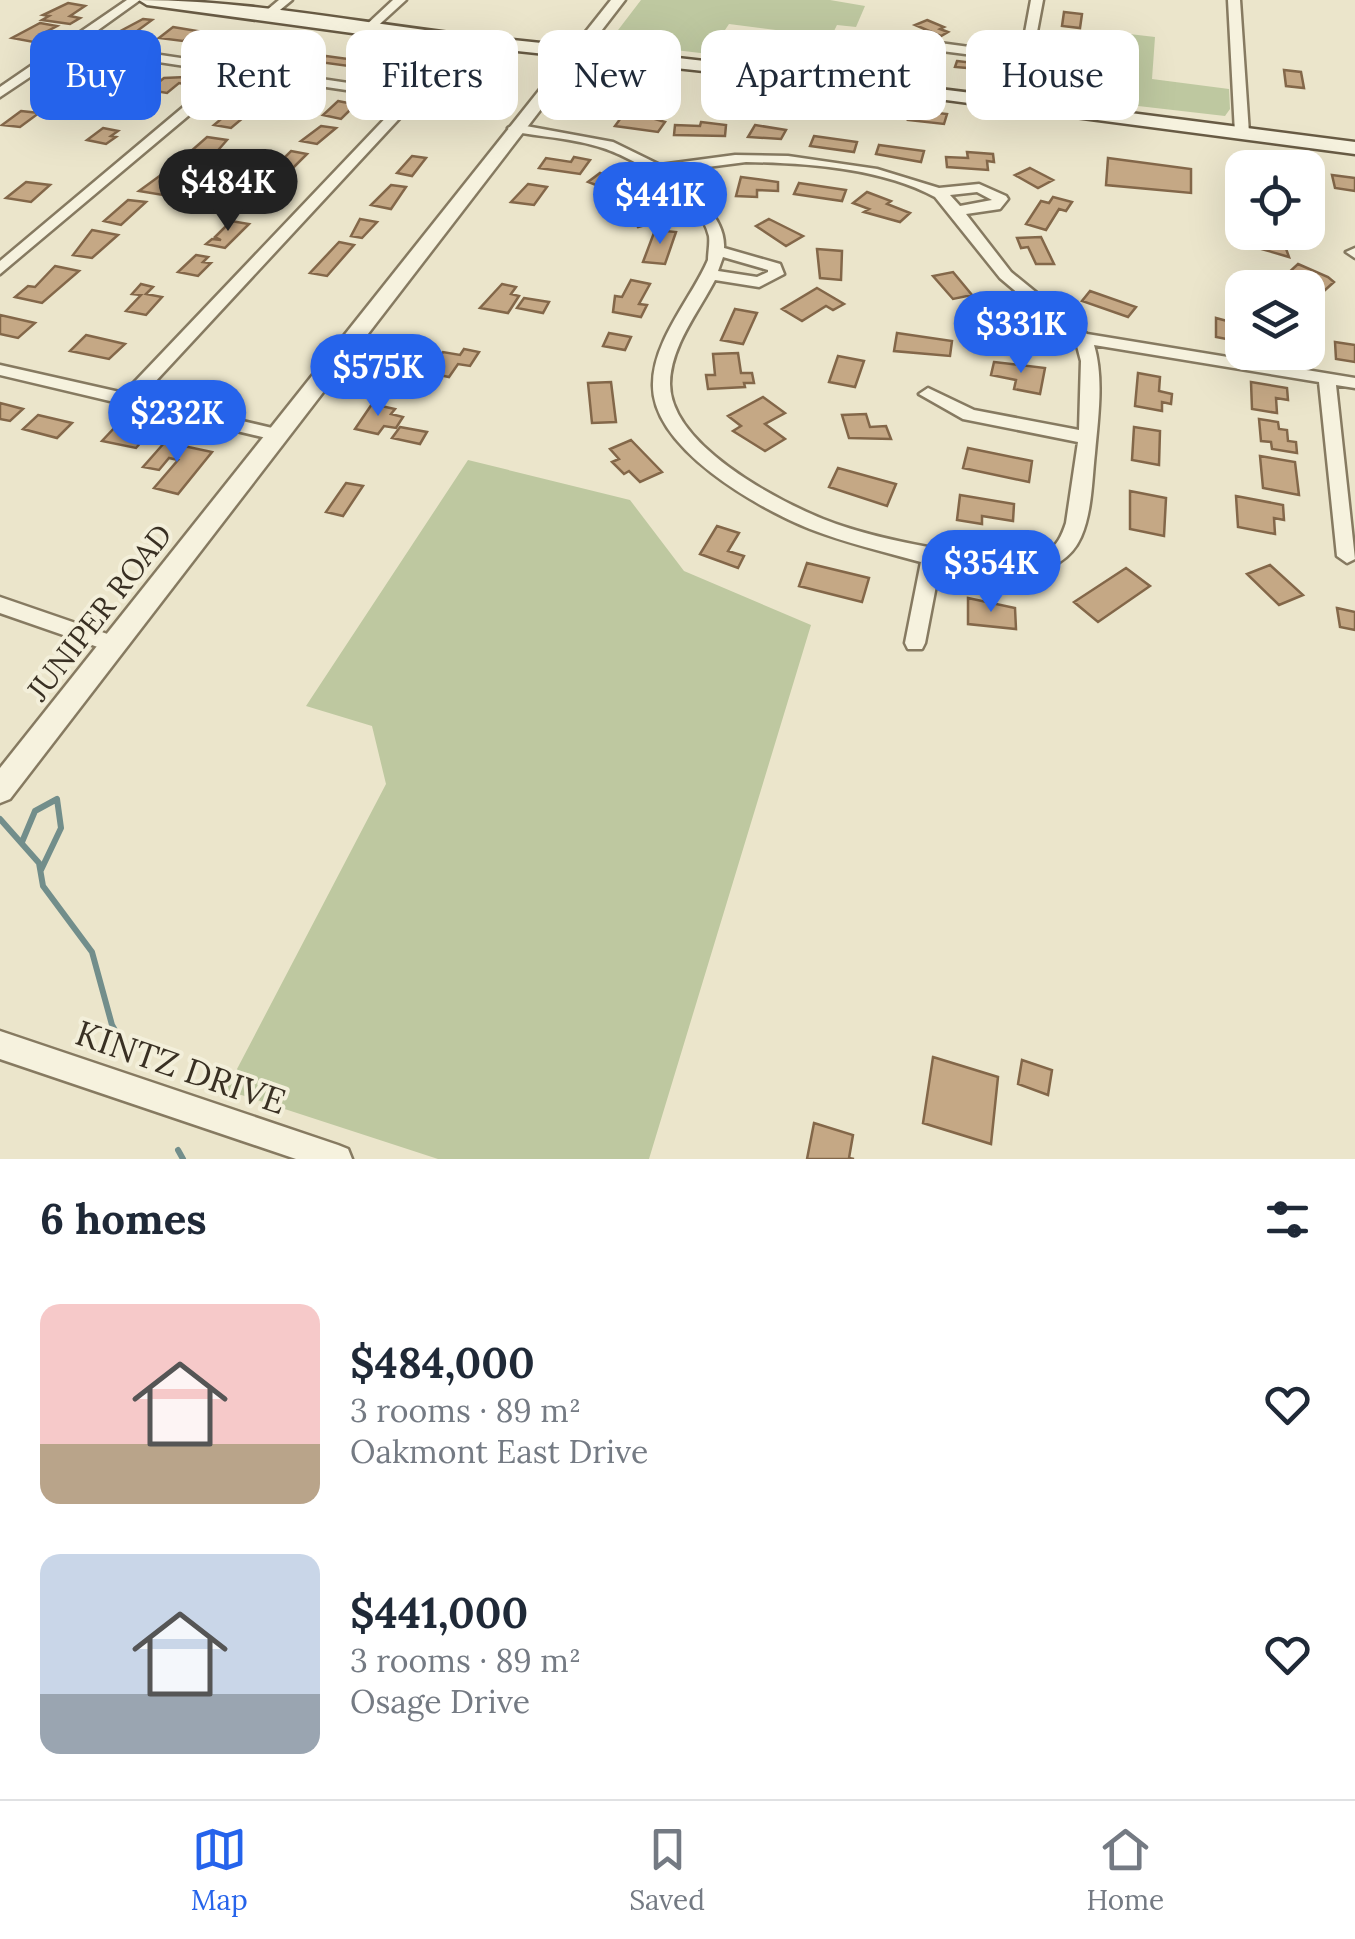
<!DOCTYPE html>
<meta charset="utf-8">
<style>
:root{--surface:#fff;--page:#f6f6f7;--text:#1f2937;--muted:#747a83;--line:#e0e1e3;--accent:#2563eb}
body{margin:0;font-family:Lora,serif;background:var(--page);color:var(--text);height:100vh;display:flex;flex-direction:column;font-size:38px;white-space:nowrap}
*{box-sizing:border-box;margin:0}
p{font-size:32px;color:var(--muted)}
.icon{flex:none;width:55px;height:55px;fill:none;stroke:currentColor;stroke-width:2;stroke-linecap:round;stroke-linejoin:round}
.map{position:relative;height:1159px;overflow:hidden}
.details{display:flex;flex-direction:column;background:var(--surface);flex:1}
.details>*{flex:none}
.hud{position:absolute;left:30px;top:30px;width:1295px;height:90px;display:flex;gap:20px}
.tools{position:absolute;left:1225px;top:150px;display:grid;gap:20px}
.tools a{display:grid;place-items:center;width:100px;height:100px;border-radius:20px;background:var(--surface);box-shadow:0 10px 40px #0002;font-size:50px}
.price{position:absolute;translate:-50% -85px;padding:0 22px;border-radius:35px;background:var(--accent);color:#fff;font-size:32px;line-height:65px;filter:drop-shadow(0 2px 5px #0008)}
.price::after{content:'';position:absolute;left:50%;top:60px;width:30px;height:22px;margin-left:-15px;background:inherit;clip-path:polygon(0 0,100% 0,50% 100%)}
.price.active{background:#222;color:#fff}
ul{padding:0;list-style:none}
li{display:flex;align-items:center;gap:30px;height:250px;padding:0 40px}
li span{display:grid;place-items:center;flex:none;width:280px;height:200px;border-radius:20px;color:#555}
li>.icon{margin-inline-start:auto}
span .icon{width:120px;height:120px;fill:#fffc;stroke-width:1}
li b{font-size:42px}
h2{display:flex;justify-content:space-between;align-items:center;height:120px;padding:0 40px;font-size:42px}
.pill{padding:0 35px;border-radius:20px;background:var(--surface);box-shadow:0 10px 40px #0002;font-size:35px;line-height:90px}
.pill.active{background:var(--accent);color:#fff}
.menu{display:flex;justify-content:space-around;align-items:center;height:140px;border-top:2px solid var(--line);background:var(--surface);font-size:28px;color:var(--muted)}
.menu a{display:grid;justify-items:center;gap:5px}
.menu .active{color:var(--accent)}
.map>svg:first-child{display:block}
</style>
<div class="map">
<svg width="1355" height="1159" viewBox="0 0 1355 1159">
<rect width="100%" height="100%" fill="#ebe5cb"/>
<path fill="#bec8a0" d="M 641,0 L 830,0 L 865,6 L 856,27 L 837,25 L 831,37 L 729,24 L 709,54 L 615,43 L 612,38 Z
M 1095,30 L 1155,37 L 1152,79 L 1229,89 L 1230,109 L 1225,116 L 1086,100 Z
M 468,460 L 630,500 L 684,571 L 811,625 L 649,1159 L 438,1159 L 226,1090 L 386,784 L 372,726 L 306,706 Z"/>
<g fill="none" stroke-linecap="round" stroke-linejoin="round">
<path stroke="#728e8b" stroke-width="6" d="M 0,819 L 39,863 L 43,886 L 92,952 L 112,1025 L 129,1055
M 22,842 L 35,811 L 57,799 L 61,828 L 41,870
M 178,1150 L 183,1159"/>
</g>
<path fill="#c5a885" stroke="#836749" stroke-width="2.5" d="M 68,3 L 85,6 L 70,16 L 80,18 L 70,24 L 42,20 L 49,16 L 43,15 Z
M 1064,12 L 1082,14 L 1080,28 L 1062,26 Z
M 143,19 L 152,20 L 129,37 L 113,35 Z
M 927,20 L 944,27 L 940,29 L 948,32 L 941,36 L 915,25 Z
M 40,23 L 57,26 L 40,35 L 48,37 L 39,43 L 12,38 Z
M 173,27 L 197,31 L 183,41 L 159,38 Z
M 204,35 L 224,37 L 236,41 L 228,47 L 207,44 L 210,41 L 197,40 Z
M 731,35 L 759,39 L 754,47 L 728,42 Z
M 771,40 L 802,43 L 798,52 L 768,46 Z
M 247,41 L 272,43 L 278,46 L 270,53 L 239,48 Z
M 853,53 L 887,58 L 884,65 L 849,60 Z
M 326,56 L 363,61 L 356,67 L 319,62 Z
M 925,58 L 939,59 L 932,71 L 906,68 L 908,61 L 924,63 Z
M 957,61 L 991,65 L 990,74 L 971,75 L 967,68 L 955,67 Z
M 373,63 L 410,68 L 404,74 L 367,69 Z
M 437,70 L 459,84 L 446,89 L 424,75 Z
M 1284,70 L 1301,72 L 1304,88 L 1286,86 Z
M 186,77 L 200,80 L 193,86 L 179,83 L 167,93 L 149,90 L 164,78 Z
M 61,85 L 79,87 L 60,101 L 42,99 Z
M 273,87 L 294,93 L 285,100 L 264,97 L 254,105 L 244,104 L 263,88 Z
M 718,88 L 735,89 L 759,93 L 755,101 L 714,96 Z
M 142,99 L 155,100 L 138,116 L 124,114 Z
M 338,101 L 353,104 L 352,108 L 341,119 L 323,115 Z
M 580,101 L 599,103 L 595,109 L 600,110 L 590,116 L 571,113 Z
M 846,104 L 864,105 L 889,110 L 886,118 L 866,117 L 842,112 Z
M 911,110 L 947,114 L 944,124 L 908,120 Z
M 21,111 L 39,113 L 20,127 L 2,125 Z
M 227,114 L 244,117 L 231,128 L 214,125 Z
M 623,115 L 645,116 L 665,122 L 658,132 L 615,126 Z
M 701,122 L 726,125 L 725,136 L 674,135 L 675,125 L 700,126 Z
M 755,125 L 786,130 L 781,139 L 748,137 Z
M 321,126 L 336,128 L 317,144 L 301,141 Z
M 103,128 L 118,131 L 111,136 L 116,137 L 106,144 L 87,140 Z
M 814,136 L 857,142 L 854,152 L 810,146 Z
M 207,137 L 227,140 L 206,164 L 181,160 Z
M 879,145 L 924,151 L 921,162 L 876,154 Z
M 291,151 L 307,154 L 285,176 L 268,174 Z
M 967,152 L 993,154 L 994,162 L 987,161 L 988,170 L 947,167 L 946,157 L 968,158 Z
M 412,156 L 426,158 L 412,176 L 397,173 Z
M 574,157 L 590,160 L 580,174 L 539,168 L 546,158 L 571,162 Z
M 1108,158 L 1191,169 L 1191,193 L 1106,185 Z
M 1030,168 L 1053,180 L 1038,188 L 1015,175 Z
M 165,172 L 184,176 L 163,195 L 139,191 Z
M 600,173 L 634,186 L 622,195 L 588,182 Z
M 1332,175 L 1355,178 L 1355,191 L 1335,188 Z
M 741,177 L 778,182 L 778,191 L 757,190 L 757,197 L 736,196 Z
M 26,182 L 50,185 L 31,202 L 6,198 Z
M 799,183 L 846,190 L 842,201 L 794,194 Z
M 528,184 L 547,187 L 534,205 L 511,202 Z
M 391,185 L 406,187 L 391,209 L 371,205 Z
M 257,188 L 272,191 L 252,210 L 239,208 L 248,199 L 235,197 Z
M 867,192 L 891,201 L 887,204 L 910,213 L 900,222 L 864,212 L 869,209 L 853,203 Z
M 1053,197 L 1072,202 L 1066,211 L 1059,209 L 1046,230 L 1026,224 L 1041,201 L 1049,203 Z
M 128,200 L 146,202 L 121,225 L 104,221 Z
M 646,200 L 664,220 L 638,227 L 624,205 Z
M 360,219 L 377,222 L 362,238 L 351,236 Z
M 769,219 L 803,236 L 786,246 L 756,226 Z
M 231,221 L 249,224 L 225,248 L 206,244 L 212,239 L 221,240 L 215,237 Z
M 92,230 L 118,235 L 92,258 L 73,255 Z
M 655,230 L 676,232 L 665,264 L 643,262 Z
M 1264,232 L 1280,232 L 1289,257 L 1258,248 L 1257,242 L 1265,243 Z
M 1041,237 L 1054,264 L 1036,264 L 1028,247 L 1021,248 L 1017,238 Z
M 339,242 L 354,245 L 327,276 L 310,273 Z
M 817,249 L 842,251 L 841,280 L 820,278 Z
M 196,255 L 208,257 L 203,262 L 211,263 L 198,276 L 178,272 Z
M 1298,264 L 1328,277 L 1334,282 L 1324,291 L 1286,275 Z
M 55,266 L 79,271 L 42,303 L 15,297 L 28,286 L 35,287 Z
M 953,272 L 972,295 L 953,299 L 933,276 Z
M 631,280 L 650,284 L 639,304 L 647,305 L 641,317 L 613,312 L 615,296 L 622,297 Z
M 141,284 L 153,287 L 146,294 L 162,297 L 146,315 L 126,311 L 141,295 L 132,294 Z
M 502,284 L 516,287 L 511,294 L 519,296 L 508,313 L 480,308 Z
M 817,288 L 844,304 L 833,310 L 826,306 L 802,321 L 782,309 Z
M 1090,291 L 1136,307 L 1128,317 L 1082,301 Z
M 524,298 L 549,302 L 543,313 L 517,308 Z
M 735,309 L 757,313 L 743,344 L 721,340 Z
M 995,313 L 1002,324 L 1013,323 L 1027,347 L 1002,349 L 976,316 Z
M 0,315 L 35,323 L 18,338 L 0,334 Z
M 1216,318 L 1242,325 L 1242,342 L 1216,337 Z
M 609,333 L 631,337 L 625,350 L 603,346 Z
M 897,333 L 952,341 L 950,356 L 894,351 Z
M 86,335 L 125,344 L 109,359 L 70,351 Z
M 1335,342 L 1355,345 L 1355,362 L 1336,359 Z
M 464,349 L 479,352 L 470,366 L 458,364 L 449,377 L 429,373 L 443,352 L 460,355 Z
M 738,353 L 741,373 L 752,373 L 754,383 L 744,383 L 745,387 L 708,389 L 706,375 L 715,375 L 713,354 Z
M 838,356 L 864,361 L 855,387 L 829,382 Z
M 994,362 L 1045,368 L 1040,394 L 1014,389 L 1016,380 L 991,375 Z
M 1138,373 L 1160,377 L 1159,391 L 1172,394 L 1171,404 L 1162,402 L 1162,411 L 1135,406 Z
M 611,382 L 616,422 L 592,423 L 588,383 Z
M 1251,382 L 1287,388 L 1288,400 L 1276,398 L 1277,413 L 1252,409 Z
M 763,397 L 785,413 L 765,424 L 785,439 L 765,451 L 733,431 L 741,426 L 728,416 Z
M 0,403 L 23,409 L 10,421 L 0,419 Z
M 372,404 L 395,409 L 391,414 L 403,417 L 396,428 L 384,426 L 378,434 L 355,429 Z
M 866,414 L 870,427 L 886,426 L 891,439 L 849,438 L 842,415 Z
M 38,415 L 72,423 L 57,438 L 23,429 Z
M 1259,419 L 1278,422 L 1279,429 L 1287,430 L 1288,441 L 1296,442 L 1297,453 L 1272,449 L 1271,442 L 1261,441 Z
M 116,426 L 149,433 L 136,448 L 102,441 Z
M 400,427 L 427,432 L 420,444 L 392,438 Z
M 1134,427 L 1160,431 L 1159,465 L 1132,460 Z
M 631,440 L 662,472 L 640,482 L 629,471 L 624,474 L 612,462 L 619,459 L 610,449 Z
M 165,442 L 212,452 L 178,494 L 154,488 L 178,460 L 169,458 L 159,470 L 143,467 Z
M 968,448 L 1032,461 L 1029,482 L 963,468 Z
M 1260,456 L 1295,462 L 1299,495 L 1263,488 Z
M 838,468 L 896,484 L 887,506 L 829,487 Z
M 346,483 L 363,486 L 343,516 L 326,512 Z
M 1130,491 L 1166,498 L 1164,536 L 1130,529 Z
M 960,495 L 1014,504 L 1013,521 L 982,516 L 982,524 L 957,520 Z
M 1236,496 L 1283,505 L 1284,520 L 1274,518 L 1275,534 L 1238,527 Z
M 717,526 L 739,533 L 728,551 L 744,556 L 738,568 L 700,554 Z
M 807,563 L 869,578 L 862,602 L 799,586 Z
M 1270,565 L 1303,595 L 1279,605 L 1247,574 Z
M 1126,568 L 1150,586 L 1098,622 L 1074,602 Z
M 968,598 L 1015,608 L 1016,629 L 968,624 Z
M 1337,608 L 1355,612 L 1355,630 L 1340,627 Z
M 933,1057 L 998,1077 L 991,1144 L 923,1123 Z
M 1022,1060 L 1052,1070 L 1048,1095 L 1018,1084 Z
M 814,1123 L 853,1135 L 849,1158 L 854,1159 L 807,1159 Z"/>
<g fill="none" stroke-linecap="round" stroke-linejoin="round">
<g stroke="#867a61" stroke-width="5">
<path id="minor" d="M 127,0 L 140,0 L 80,43 L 382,88 L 403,95 L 409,108 L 141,397 L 285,431 L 288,435 L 285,439 L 279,441 L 0,375 L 0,365 L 124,393 L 396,107 L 394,100 L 380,95 L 238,74 L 0,274 L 0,261 L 225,72 L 72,49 L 0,97 L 0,87 Z
M 279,0 L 292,0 L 269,19 L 261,19 L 261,15 Z
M 393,0 L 406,0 L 371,32 L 363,32 L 363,28 Z
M 1031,0 L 1043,0 L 1023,106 L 1012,103 L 1020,61 L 895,45 L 889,41 L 895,37 L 1021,54 Z
M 1228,0 L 1240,0 L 1249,133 L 1242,137 L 1235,133 Z
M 515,124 L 613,142 L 660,165 L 735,155 L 788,156 L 877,169 L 939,188 L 979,184 L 1006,196 L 1008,199 L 1000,209 L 966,214 L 1011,272 L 1087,334 L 1355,378 L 1355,388 L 1336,385 L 1355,559 L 1347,563 L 1337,556 L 1319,382 L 1094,345 C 1104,378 1098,419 1095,453 C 1092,480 1092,512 1081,537 C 1058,589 983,573 940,565 L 925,643 L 922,649 L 908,649 L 905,643 L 921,562 C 884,552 846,543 810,529 C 758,508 651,448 653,384 C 653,340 693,296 708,260 C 708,252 710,244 709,236 C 701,198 637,159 603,148 C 573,138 541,137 510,131 L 508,128 ZM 746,162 C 807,163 881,168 935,197 L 1000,278 L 1076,342 L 1081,361 L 1079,430 L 974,410 L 928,388 L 919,394 L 963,419 L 1078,442 L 1066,523 C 1062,535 1057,547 1045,553 C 1012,569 965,554 933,548 C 896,541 858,533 823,519 C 774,499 670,444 670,384 C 670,347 699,311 715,280 L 759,287 L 784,274 L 780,264 L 724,248 C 726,217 692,190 669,172 ZM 977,192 L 992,200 L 960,206 L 950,195 ZM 723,257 L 768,270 L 768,272 L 757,277 L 718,271 Z
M 1355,248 L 1355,258 L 1346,252 Z
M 0,597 L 122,639 L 125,645 L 122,651 L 115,653 L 0,613 Z
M 0,1031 L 338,1145 L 348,1149 L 352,1159 L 296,1159 L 0,1059 Z"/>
</g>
<g stroke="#867a61" stroke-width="5">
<path id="tertiary" d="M 611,0 L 625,0 L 10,799 L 0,803 L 0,768 Z"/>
</g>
<g stroke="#685b44" stroke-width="5">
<path id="secondary" d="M 139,0 C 253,0 370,25 484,37 C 775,67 1065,104 1355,142 L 1355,154 L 825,84 L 367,35 L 147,5 Z"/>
</g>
<use href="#minor" fill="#f6f2de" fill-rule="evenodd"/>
<use href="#tertiary" fill="#f6f2de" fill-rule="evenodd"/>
<use href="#secondary" fill="#f6f2de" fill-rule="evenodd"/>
</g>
<g text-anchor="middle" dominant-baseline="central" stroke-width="8" stroke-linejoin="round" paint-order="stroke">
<g font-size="30" fill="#393023" stroke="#f3efda">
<text transform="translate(99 612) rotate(-52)">JUNIPER ROAD</text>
</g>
<g font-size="35" fill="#393023" stroke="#f3efda">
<text transform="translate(181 1067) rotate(19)">KINTZ DRIVE</text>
</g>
</g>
</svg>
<div class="tools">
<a><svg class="icon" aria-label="locate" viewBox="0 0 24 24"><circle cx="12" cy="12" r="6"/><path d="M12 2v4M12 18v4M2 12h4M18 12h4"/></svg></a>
<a><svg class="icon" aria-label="layers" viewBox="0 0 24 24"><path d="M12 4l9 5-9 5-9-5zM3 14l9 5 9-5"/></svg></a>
</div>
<b class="price active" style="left:228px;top:234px">$484K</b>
<b class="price" style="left:660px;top:247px">$441K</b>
<b class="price" style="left:1021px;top:376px">$331K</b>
<b class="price" style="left:378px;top:419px">$575K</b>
<b class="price" style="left:177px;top:465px">$232K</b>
<b class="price" style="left:991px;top:615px">$354K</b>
<div class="hud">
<a class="pill active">Buy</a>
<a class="pill">Rent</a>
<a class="pill">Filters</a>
<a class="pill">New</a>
<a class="pill">Apartment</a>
<a class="pill">House</a>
</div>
</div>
<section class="details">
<h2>6 homes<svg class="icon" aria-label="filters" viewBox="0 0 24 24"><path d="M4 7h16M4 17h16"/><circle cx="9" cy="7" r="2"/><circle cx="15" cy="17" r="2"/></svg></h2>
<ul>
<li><span style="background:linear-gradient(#f6c9c9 70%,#b9a48a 0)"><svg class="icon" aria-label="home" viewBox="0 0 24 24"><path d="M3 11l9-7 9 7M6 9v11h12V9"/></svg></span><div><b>$484,000</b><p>3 rooms · 89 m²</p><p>Oakmont East Drive</p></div><svg class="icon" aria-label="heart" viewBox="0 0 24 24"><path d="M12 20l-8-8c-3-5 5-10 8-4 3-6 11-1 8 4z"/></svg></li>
<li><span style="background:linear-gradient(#c9d6e8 70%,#9aa5b1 0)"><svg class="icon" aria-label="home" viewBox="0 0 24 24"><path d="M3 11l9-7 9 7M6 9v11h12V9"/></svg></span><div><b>$441,000</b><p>3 rooms · 89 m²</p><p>Osage Drive</p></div><svg class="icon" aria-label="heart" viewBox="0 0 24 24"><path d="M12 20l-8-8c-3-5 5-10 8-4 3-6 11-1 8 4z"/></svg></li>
</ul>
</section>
<nav class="menu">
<a class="active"><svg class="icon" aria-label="map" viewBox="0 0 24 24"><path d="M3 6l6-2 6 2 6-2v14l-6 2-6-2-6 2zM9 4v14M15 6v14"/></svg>Map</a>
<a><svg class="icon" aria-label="saved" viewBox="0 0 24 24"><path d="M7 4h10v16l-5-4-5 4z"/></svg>Saved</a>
<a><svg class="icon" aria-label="home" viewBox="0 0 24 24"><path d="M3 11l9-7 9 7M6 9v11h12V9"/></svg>Home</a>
</nav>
